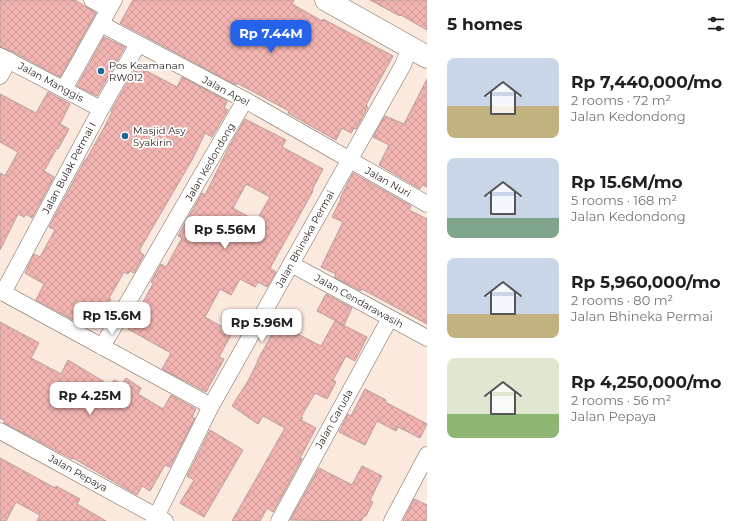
<!DOCTYPE html>
<meta charset="utf-8">
<style>
:root{--surface:#fff;--page:#f2f2f2;--text:#202124;--muted:#757577;--accent:#2563eb}
body{margin:0;font-family:Montserrat,sans-serif;background:var(--page);color:var(--text);height:100vh;display:flex;flex-direction:column;font-size:15px;white-space:nowrap}
*{box-sizing:border-box;margin:0}
p{font-size:13px;color:var(--muted)}
.icon{flex:none;width:22px;height:22px;fill:none;stroke:currentColor;stroke-width:2;stroke-linecap:round;stroke-linejoin:round}
.map{position:relative;flex:1;overflow:hidden}
.panel{display:flex;flex-direction:column;background:var(--surface);width:320px}
.panel>*{flex:none}
.price{position:absolute;translate:-50% -34px;padding:0 9px;border-radius:8px;background:#fff;color:#222;font-size:13px;line-height:26px;filter:drop-shadow(0 1px 2px #0008)}
.price::after{content:'';position:absolute;left:50%;top:24px;width:12px;height:9px;margin-left:-6px;background:inherit;clip-path:polygon(0 0,100% 0,50% 100%)}
.price.active{background:var(--accent);color:#fff}
ul{padding:0;list-style:none}
li{display:flex;align-items:center;gap:12px;height:100px;padding:0 20px}
li span{display:grid;place-items:center;flex:none;width:112px;height:80px;border-radius:8px;color:#555}
li>.icon{margin-inline-start:auto}
span .icon{width:48px;height:48px;fill:#fffc;stroke-width:1}
li b{font-size:17px}
h2{display:flex;justify-content:space-between;align-items:center;height:48px;padding:0 20px;font-size:17px}
main{display:flex;flex:1;min-height:0}
.map>svg:first-child{display:block}
</style>
<main>
<div class="map">
<svg width="427" height="521" viewBox="0 0 427 521">
<defs>
<pattern id="building-cross-hatch" width="8" height="8" patternUnits="userSpaceOnUse"><rect width="8" height="8" fill="#f2b4b1"/><path d="M0 0l8 8M0 8l8-8" fill="none" stroke="#d09b98"/></pattern>
</defs>
<rect width="100%" height="100%" fill="#fce9dd"/>
<path fill="url(#building-cross-hatch)" stroke="#b89c9b" fill-rule="evenodd" d="M 0,0 L 75,0 L 96,13 L 60,77 L 13,52 L 0,47 Z
M 133,0 L 294,0 L 292,4 L 322,21 L 323,19 L 393,56 L 367,103 L 366,106 L 368,107 L 356,129 L 354,128 L 351,133 L 342,128 L 336,140 L 288,113 L 289,111 L 265,98 L 237,83 L 236,85 L 120,23 Z
M 370,0 L 427,0 L 427,30 L 401,15 L 400,16 Z
M 104,37 L 125,47 L 97,96 L 77,86 Z
M 137,66 L 177,87 L 182,77 L 227,101 L 224,108 L 228,110 L 212,137 L 205,133 L 193,158 L 140,249 L 140,252 L 144,255 L 134,273 L 130,271 L 128,274 L 124,272 L 109,298 L 111,299 L 99,319 L 83,311 L 77,322 L 36,300 L 44,284 L 25,273 L 34,254 L 40,257 L 55,230 L 49,227 L 85,160 L 86,160 L 105,126 L 112,112 L 111,111 Z
M 427,79 L 427,187 L 422,185 L 420,189 L 379,165 L 389,145 L 373,137 L 385,116 L 404,124 Z
M 48,92 L 70,104 L 60,124 L 69,129 L 58,149 L 57,148 L 44,171 L 54,177 L 32,218 L 26,214 L 24,217 L 18,214 L 0,250 L 0,173 L 5,176 L 18,152 L 0,142 L 0,94 L 36,113 Z
M 245,119 L 286,140 L 282,147 L 323,169 L 312,190 L 313,191 L 270,268 L 276,272 L 267,287 L 258,282 L 255,287 L 240,279 L 231,295 L 220,289 L 205,317 L 232,333 L 219,357 L 224,359 L 206,392 L 162,369 L 171,353 L 128,329 L 153,284 L 151,282 L 161,264 L 166,267 L 182,238 L 178,236 L 192,211 L 202,193 L 205,195 L 229,147 ZM 246,184 L 270,197 L 256,221 L 233,208 Z
M 353,173 L 411,206 L 409,210 L 427,219 L 427,324 L 362,289 L 361,291 L 334,277 L 336,274 L 321,267 L 343,222 L 332,217 L 341,199 L 340,198 Z
M 326,294 L 352,308 L 344,325 L 317,311 Z
M 335,321 L 367,337 L 355,361 L 346,356 L 333,380 L 336,382 L 327,399 L 315,393 L 301,417 L 303,418 L 301,420 L 316,428 L 300,458 L 302,459 L 273,512 L 267,508 L 260,521 L 232,521 L 285,428 L 263,416 L 258,424 L 232,406 L 248,381 L 258,361 L 257,361 L 278,324 L 321,346 Z
M 0,322 L 39,343 L 31,358 L 61,374 L 68,360 L 111,386 L 114,380 L 122,384 L 126,378 L 141,388 L 138,394 L 163,409 L 171,395 L 196,409 L 192,417 L 195,418 L 170,467 L 165,465 L 150,491 L 142,486 L 137,495 L 73,458 L 72,459 L 4,423 L 5,421 L 0,418 Z
M 365,389 L 386,400 L 385,402 L 427,424 L 420,438 L 398,427 L 396,431 L 377,421 L 365,445 L 339,432 L 348,414 L 351,416 Z
M 210,430 L 243,450 L 204,517 L 180,503 L 194,480 L 187,476 Z
M 0,458 L 55,488 L 56,486 L 80,499 L 77,504 L 106,521 L 37,521 L 40,515 L 16,502 L 6,521 L 0,521 Z
M 362,466 L 382,476 L 370,500 L 373,502 L 366,516 L 364,516 L 361,521 L 290,520 L 319,468 L 352,485 Z
M 414,499 L 427,505 L 427,521 L 403,521 Z"/>
<g fill="none" stroke-linecap="round" stroke-linejoin="round">
<g stroke="#7c695b" stroke-width="17">
<path id="street" d="M 92,0 L 109,9
M 101,24 L 245,100 L 427,204
M 0,56 L 101,109
M 0,76 L 9,60
M 64,89 L 114,0
M 291,264 L 427,338
M 0,291 L 211,406
M 3,293 L 101,109 L 138,44
M 102,347 L 245,100
M 0,431 L 165,521
M 154,521 L 211,406 L 403,65 L 410,47
M 279,521 L 390,318
M 392,521 L 427,455"/>
</g>
<g stroke="#7c695b" stroke-width="23">
<path id="secondary" d="M 326,0 L 427,57"/>
</g>
<use href="#street" stroke="#fff" stroke-width="16"/>
<use href="#secondary" stroke="#fff" stroke-width="22"/>
</g>
<g fill="#1b689b" stroke="#fff" stroke-width="1.5">
<circle cx="101" cy="71" r="4"/>
<circle cx="125" cy="136" r="4"/>
</g>
<g text-anchor="middle" dominant-baseline="central" stroke-width="3.5" stroke-linejoin="round" paint-order="stroke">
<g font-size="10" fill="#302721" stroke="#fff" text-anchor="start">
<text x="109" y="65">Pos Keamanan<tspan x="109" dy="12">RW012</tspan></text>
<text x="133" y="130">Masjid Asy<tspan x="133" dy="12">Syakirin</tspan></text>
</g>
<g font-size="10" fill="#302721" stroke="#fff">
<text transform="translate(51 82) rotate(28)">Jalan Manggis</text>
<text transform="translate(226 91) rotate(28)">Jalan Apel</text>
<text transform="translate(210 162) rotate(-60)">Jalan Kedondong</text>
<text transform="translate(69 168) rotate(-62)">Jalan Bulak Permai I</text>
<text transform="translate(388 182) rotate(29)">Jalan Nuri</text>
<text transform="translate(305 239) rotate(-61)">Jalan Bhineka Permai</text>
<text transform="translate(359 301) rotate(29)">Jalan Cendarawasih</text>
<text transform="translate(334 419) rotate(-61)">Jalan Garuda</text>
<text transform="translate(78 473) rotate(29)">Jalan Pepaya</text>
</g>
</g>
</svg>
<b class="price active" style="left:271px;top:54px">Rp 7.44M</b>
<b class="price" style="left:225px;top:250px">Rp 5.56M</b>
<b class="price" style="left:112px;top:336px">Rp 15.6M</b>
<b class="price" style="left:262px;top:343px">Rp 5.96M</b>
<b class="price" style="left:90px;top:416px">Rp 4.25M</b>
</div>
<section class="panel">
<h2>5 homes<svg class="icon" aria-label="filters" viewBox="0 0 24 24"><path d="M4 7h16M4 17h16"/><circle cx="9" cy="7" r="2"/><circle cx="15" cy="17" r="2"/></svg></h2>
<ul>
<li><span style="background:linear-gradient(#c9d6e8 60%,#c2b280 0)"><svg class="icon" aria-label="home" viewBox="0 0 24 24"><path d="M3 11l9-7 9 7M6 9v11h12V9"/></svg></span><div><b>Rp 7,440,000/mo</b><p>2 rooms · 72 m²</p><p>Jalan Kedondong</p></div></li>
<li><span style="background:linear-gradient(#c9d6e8 75%,#7fa58c 0)"><svg class="icon" aria-label="home" viewBox="0 0 24 24"><path d="M3 11l9-7 9 7M6 9v11h12V9"/></svg></span><div><b>Rp 15.6M/mo</b><p>5 rooms · 168 m²</p><p>Jalan Kedondong</p></div></li>
<li><span style="background:linear-gradient(#c9d6e8 70%,#c2b280 0)"><svg class="icon" aria-label="home" viewBox="0 0 24 24"><path d="M3 11l9-7 9 7M6 9v11h12V9"/></svg></span><div><b>Rp 5,960,000/mo</b><p>2 rooms · 80 m²</p><p>Jalan Bhineka Permai</p></div></li>
<li><span style="background:linear-gradient(#dfe7d0 70%,#8fb573 0)"><svg class="icon" aria-label="home" viewBox="0 0 24 24"><path d="M3 11l9-7 9 7M6 9v11h12V9"/></svg></span><div><b>Rp 4,250,000/mo</b><p>2 rooms · 56 m²</p><p>Jalan Pepaya</p></div></li>
</ul>
</section>
</main>
